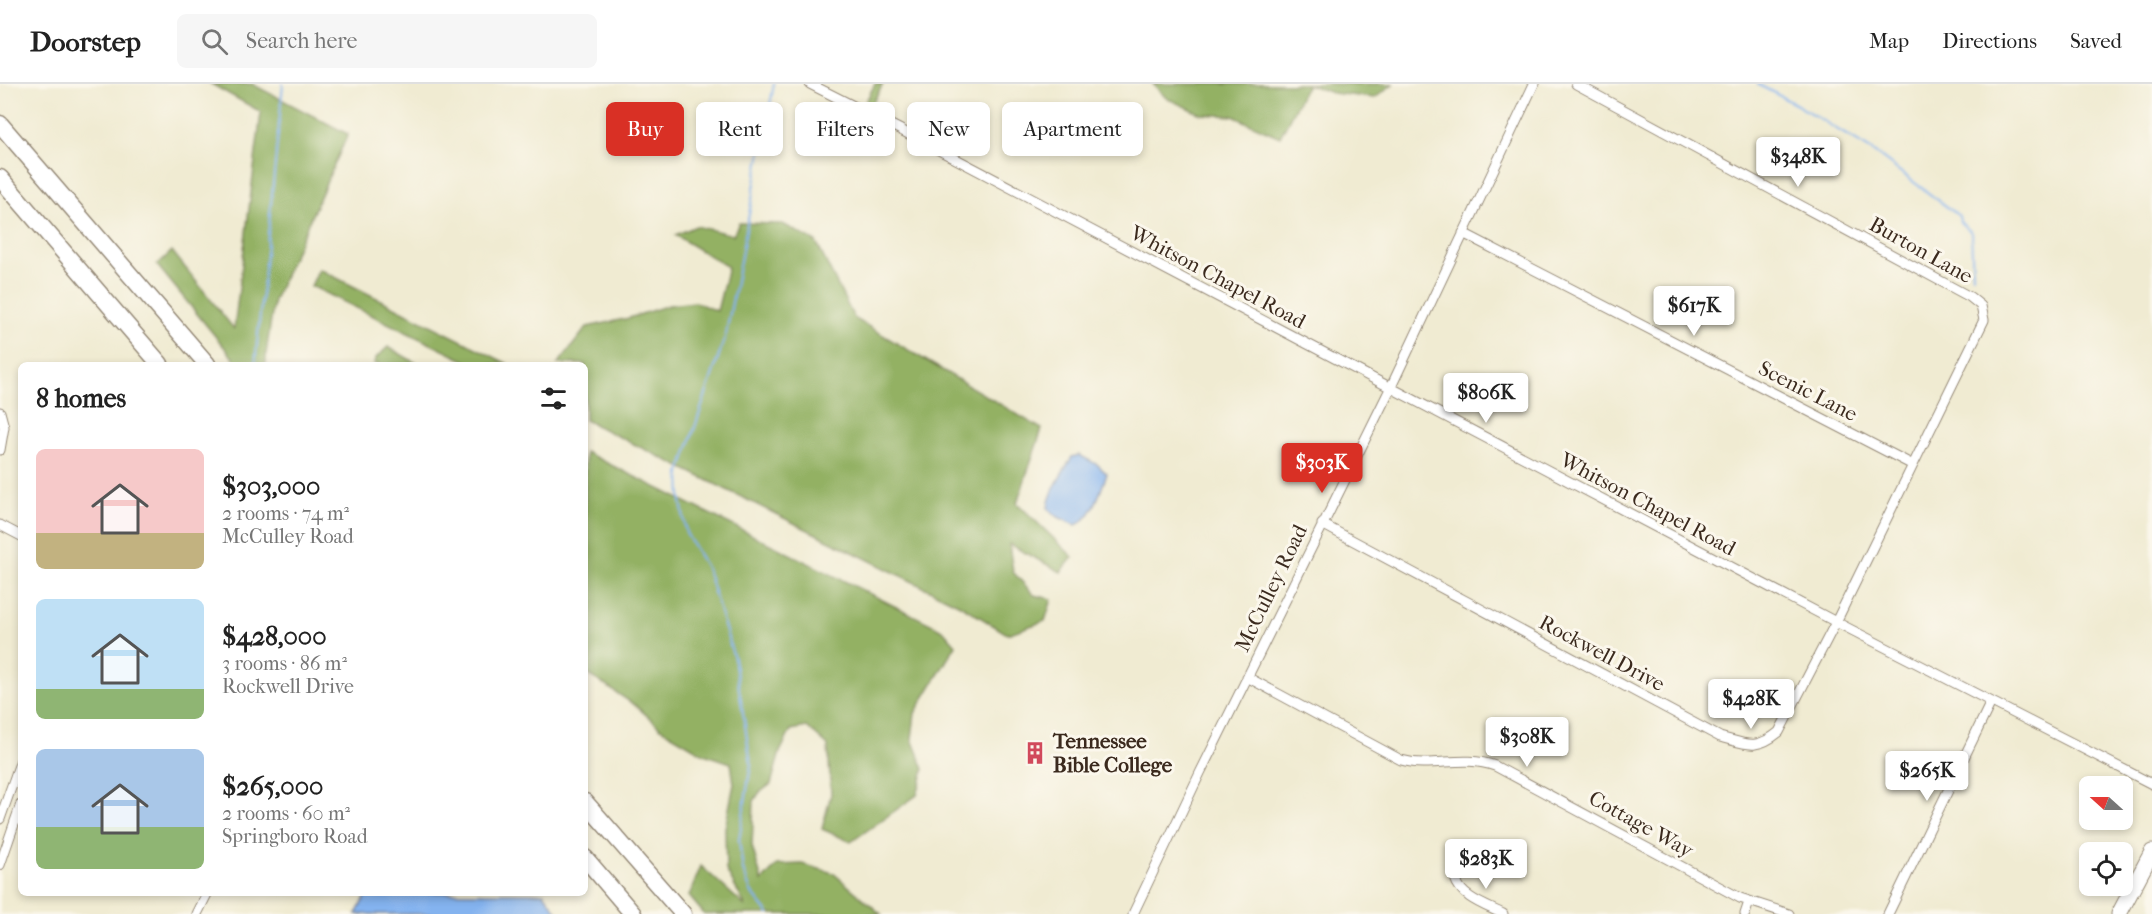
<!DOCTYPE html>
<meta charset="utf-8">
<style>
:root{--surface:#fff;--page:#f6f6f6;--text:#222;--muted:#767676;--line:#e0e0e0;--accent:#d93025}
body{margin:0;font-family:"IM FELL French Canon",serif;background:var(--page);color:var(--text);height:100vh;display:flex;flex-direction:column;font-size:22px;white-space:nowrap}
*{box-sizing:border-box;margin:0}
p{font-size:20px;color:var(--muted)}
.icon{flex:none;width:33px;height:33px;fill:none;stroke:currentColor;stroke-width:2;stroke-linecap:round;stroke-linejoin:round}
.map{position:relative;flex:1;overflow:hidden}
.details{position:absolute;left:18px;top:278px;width:570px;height:534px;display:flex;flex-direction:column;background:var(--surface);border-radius:9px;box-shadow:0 3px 9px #0003}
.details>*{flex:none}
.hud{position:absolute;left:606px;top:18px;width:570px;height:54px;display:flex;gap:12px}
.needle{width:39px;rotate:291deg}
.buttons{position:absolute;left:2079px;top:692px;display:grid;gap:12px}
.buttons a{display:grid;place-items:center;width:54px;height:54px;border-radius:9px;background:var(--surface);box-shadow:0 3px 9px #0003;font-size:30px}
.price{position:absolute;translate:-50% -51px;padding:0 14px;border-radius:6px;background:#fff;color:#222;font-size:20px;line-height:39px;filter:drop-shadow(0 2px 3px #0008)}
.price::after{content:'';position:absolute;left:50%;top:36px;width:18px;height:14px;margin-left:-9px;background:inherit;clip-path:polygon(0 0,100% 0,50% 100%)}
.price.on{background:var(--accent);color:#fff}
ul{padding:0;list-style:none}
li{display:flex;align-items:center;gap:18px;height:150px;padding:0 18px}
li span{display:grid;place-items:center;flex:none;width:168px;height:120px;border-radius:9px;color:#555}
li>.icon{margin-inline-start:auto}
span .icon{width:72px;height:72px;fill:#fffc;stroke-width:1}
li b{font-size:26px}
h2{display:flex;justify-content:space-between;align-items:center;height:72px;padding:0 18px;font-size:26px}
.tag{padding:0 21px;border-radius:9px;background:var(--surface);box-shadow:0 3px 9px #0003;font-size:21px;line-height:54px}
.tag.on{background:var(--accent);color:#fff}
header{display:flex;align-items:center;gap:36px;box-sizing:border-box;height:84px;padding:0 30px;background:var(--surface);border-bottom:2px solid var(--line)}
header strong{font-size:28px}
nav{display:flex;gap:33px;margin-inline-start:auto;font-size:21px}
.search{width:420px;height:54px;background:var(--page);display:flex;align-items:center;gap:15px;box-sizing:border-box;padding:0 21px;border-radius:9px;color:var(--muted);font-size:22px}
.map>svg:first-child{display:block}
</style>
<header>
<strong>Doorstep</strong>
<div class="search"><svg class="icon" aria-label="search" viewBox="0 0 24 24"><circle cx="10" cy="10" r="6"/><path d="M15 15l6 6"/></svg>Search here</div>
<nav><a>Map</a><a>Directions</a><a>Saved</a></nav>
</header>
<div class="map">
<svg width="2152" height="830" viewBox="0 0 2152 830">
<rect width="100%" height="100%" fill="#fbf7ec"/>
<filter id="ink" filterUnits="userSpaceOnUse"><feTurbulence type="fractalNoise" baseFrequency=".0167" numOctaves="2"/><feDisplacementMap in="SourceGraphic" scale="12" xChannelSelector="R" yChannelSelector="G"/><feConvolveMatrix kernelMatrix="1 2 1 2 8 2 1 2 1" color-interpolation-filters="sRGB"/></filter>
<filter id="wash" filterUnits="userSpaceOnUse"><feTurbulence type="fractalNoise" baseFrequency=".008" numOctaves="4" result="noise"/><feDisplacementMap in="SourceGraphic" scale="24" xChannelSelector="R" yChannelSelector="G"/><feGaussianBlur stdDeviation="1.35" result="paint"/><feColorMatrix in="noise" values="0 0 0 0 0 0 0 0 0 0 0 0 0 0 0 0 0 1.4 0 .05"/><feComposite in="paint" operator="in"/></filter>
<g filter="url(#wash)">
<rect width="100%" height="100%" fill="#f0ebd2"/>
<path fill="#93b164" stroke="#676e41" stroke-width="1.5" d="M 211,0 L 252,0 L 348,50 L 274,216 L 266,270 L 266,280 L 238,280 L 157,181 L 172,167 L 234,245 L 261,28 Z
M 875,0 L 883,0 L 871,22 L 865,19 Z
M 1153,0 L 1307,0 L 1280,53 L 1233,32 L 1201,30 L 1166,14 Z
M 1308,0 L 1393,0 L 1375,14 L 1332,9 Z
M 739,139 L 783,140 L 816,158 L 854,234 L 1042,345 L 1017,419 L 1073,473 L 1061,488 L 1009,460 L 1013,488 L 1034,511 L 1052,515 L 1045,537 L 1007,550 L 962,522 L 585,336 L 585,280 L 558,280 L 587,243 L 629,234 L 669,221 L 695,218 L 717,227 L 728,183 L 675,151 L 696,142 L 733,151 Z
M 319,185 L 508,280 L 472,280 L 311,202 Z
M 388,263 L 418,280 L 374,280 L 376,274 Z
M 585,368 L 943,546 L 956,561 L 915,629 L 912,655 L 924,685 L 917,711 L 851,758 L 822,745 L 831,710 L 828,662 L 807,643 L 791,646 L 780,668 L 771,700 L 759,709 L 754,717 L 752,762 L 762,797 L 777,781 L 802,780 L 833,789 L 881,830 L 704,830 L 689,812 L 701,782 L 746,823 L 726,786 L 725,744 L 734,700 L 731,679 L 704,670 L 663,646 L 635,621 L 585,588 Z"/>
<path fill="#84b3ef" stroke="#606e86" stroke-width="1.5" d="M 1079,371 L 1098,381 L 1107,390 C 1100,407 1094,434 1076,441 L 1058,433 L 1048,424 C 1050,406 1063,389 1072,373 Z
M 368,808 L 544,809 L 559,830 L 356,830 Z"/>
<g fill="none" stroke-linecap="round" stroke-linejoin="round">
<path stroke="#84b3ef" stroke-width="2" d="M 1757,0 L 1797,21 L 1871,66 L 1959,132 L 1960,138 L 1971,148 L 1973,192
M 255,280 L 283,0
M 769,830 L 751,808 L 743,786 L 739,756 L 751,680 L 744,635 L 734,574 L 707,485 L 686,449 L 681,417 L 680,388 L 726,250 L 774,0"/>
</g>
</g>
<g filter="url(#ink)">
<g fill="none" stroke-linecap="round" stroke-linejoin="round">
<g stroke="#968a78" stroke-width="11">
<path id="minor" d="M 810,0 L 899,45 L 1836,538 L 2152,700
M 1463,149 L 1913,381
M 0,328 L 4,343 L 0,366
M 1322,440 L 1720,653 C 1746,660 1756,667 1779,648 L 1836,538 L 1984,236 L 1981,222 L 1970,213 L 1576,0
M 0,441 L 21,452
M 1247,593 L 1401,676 C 1432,685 1463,670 1495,682 L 1740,814 L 1789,830
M 0,735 L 21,676
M 0,781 L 21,720
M 1455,794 C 1461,814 1485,821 1503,830
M 197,830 L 208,808
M 1133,830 L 1200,689 L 1390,305 L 1534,0
M 1745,830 L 1749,818
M 1888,830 L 1991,618"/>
</g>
<g stroke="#968a78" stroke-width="17">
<path id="primary" d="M 2119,830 L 2152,768"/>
</g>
<g stroke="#968a78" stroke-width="19">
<path id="motorway" d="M 0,40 L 207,280
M 0,94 L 160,280
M 585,718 L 683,830
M 585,774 L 633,830"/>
</g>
<use href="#minor" stroke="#fff" stroke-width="9"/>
<use href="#primary" stroke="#fff" stroke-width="15"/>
<use href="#motorway" stroke="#fff" stroke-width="16"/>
</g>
</g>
<defs>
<g id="building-bare" transform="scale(1.8)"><path d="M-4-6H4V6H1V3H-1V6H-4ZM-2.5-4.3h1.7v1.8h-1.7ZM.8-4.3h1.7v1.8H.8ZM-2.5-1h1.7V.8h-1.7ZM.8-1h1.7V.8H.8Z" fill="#d1495b" stroke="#fbf7ec" stroke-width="2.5" paint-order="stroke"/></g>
</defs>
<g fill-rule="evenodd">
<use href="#building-bare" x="1035" y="669"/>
</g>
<g text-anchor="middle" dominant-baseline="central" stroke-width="6" stroke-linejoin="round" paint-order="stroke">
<g font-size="21" fill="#3b2a1e" stroke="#fbf7ec">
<text transform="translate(1921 166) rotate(29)">Burton Lane</text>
<text transform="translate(1218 193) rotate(28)">Whitson Chapel Road</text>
<text transform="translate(1808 307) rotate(27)">Scenic Lane</text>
<text transform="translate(1648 420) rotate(28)">Whitson Chapel Road</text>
<text transform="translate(1271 504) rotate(-64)">McCulley Road</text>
<text transform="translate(1602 569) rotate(28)">Rockwell Drive</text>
<text transform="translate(1641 740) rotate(29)">Cottage Way</text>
</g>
<g font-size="21" font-weight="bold" fill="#3b2a1e" stroke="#fbf7ec" text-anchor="start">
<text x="1053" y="657">Tennessee<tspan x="1053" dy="24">Bible College</tspan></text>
</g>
</g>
</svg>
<div class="buttons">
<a><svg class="needle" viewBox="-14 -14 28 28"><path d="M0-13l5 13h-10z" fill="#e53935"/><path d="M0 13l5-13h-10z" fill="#767676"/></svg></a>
<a><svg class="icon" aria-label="locate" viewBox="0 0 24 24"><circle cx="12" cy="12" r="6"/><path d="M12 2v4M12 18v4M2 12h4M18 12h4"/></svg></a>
</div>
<b class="price" style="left:1798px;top:104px">$348K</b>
<b class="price" style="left:1694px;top:253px">$617K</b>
<b class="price" style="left:1486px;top:340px">$806K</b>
<b class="price on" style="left:1322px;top:410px">$303K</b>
<b class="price" style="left:1751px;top:646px">$428K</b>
<b class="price" style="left:1527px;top:684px">$308K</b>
<b class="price" style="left:1927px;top:718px">$265K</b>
<b class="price" style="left:1486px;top:806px">$283K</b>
<div class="hud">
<a class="tag on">Buy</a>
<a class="tag">Rent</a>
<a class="tag">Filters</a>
<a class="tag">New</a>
<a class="tag">Apartment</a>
</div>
<section class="details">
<h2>8 homes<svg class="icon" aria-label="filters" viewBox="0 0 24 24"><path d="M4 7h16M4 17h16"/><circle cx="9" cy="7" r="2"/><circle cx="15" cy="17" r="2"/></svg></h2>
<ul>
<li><span style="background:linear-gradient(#f6c9c9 70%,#c2b280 0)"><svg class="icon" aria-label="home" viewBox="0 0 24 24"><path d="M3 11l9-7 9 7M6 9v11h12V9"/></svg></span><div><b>$303,000</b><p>2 rooms · 74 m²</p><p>McCulley Road</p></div></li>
<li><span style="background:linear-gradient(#bfe0f5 75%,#8fb573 0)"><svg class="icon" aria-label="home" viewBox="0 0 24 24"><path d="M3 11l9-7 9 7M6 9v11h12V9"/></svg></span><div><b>$428,000</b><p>3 rooms · 86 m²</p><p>Rockwell Drive</p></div></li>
<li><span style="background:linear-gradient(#a9c7e8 65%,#8fb573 0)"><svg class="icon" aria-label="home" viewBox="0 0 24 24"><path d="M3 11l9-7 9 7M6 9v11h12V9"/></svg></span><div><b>$265,000</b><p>2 rooms · 60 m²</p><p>Springboro Road</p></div></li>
</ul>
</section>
</div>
